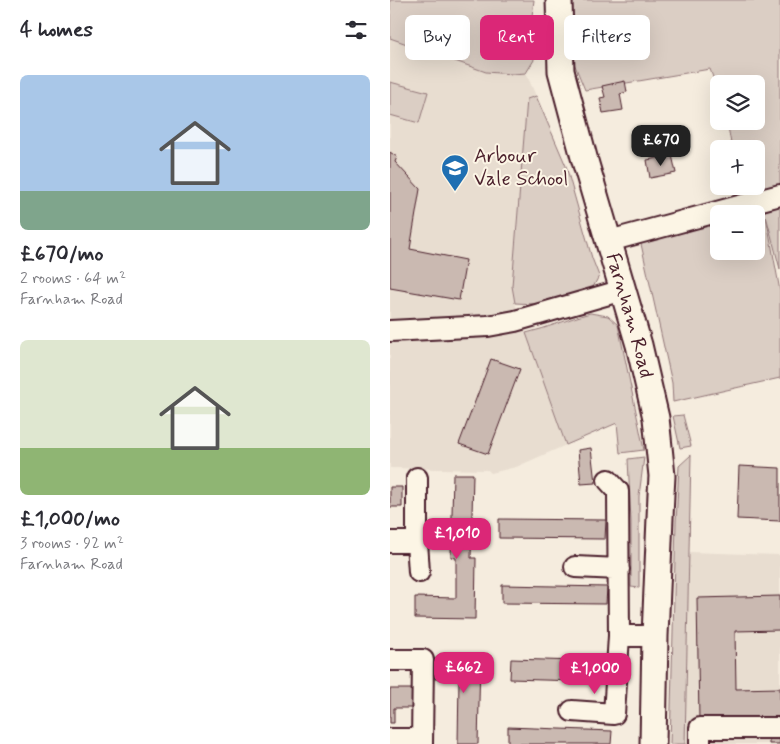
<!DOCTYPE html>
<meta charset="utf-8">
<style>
:root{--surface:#fff;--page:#f2f2f3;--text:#2b2b33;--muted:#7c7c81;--accent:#db2777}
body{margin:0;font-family:Mynerve,sans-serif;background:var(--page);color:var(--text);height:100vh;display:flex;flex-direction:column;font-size:19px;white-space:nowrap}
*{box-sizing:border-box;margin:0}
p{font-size:16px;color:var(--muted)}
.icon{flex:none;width:28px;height:28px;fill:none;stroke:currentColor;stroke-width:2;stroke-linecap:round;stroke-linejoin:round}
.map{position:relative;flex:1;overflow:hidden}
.panel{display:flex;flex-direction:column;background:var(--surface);width:390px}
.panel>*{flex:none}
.banner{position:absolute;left:15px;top:15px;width:300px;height:45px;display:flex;gap:10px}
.buttons{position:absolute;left:320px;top:75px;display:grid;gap:10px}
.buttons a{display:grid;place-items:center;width:55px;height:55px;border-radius:8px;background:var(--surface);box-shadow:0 5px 20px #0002;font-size:25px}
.price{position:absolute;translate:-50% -42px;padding:0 11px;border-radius:10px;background:var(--accent);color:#fff;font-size:16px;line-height:32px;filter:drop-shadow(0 1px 2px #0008)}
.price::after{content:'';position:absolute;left:50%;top:30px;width:15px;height:11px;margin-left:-8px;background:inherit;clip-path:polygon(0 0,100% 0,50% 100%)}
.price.on{background:#222;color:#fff}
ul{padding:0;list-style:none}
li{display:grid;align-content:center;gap:10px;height:265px;padding:0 20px}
li span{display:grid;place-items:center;height:155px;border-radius:8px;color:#555}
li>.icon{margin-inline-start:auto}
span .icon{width:90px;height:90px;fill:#fffc;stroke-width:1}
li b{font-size:21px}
h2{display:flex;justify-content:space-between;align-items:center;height:60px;padding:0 20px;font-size:21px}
.tag{padding:0 18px;border-radius:8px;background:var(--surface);box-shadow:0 5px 20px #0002;font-size:18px;line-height:45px}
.tag.on{background:var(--accent);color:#fff}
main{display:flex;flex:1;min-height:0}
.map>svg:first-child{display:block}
</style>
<main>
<section class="panel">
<h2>4 homes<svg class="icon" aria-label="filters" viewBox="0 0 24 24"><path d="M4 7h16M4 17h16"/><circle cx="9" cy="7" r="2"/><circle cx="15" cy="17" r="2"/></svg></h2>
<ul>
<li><span style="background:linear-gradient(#a9c7e8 75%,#7fa58c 0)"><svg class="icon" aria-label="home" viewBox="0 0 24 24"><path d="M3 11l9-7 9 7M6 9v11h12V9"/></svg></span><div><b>£670/mo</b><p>2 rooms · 64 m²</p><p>Farnham Road</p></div></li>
<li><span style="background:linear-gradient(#dfe7d0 70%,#8fb573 0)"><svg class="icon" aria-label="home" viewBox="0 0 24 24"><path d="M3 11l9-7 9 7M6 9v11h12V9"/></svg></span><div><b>£1,000/mo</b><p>3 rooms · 92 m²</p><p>Farnham Road</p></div></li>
</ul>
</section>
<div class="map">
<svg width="390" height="744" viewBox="0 0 390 744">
<rect width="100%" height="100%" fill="#f5ecde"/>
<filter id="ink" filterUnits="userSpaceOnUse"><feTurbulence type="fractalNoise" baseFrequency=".02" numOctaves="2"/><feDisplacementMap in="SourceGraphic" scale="10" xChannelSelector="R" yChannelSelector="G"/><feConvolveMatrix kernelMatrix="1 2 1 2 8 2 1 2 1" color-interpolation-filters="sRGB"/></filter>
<g filter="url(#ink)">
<path fill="#e8ddd0" d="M 0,38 L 96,72 L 122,74 L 136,73 L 146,96 L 137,99 L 122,286 L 125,303 L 176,445 L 126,467 L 101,473 L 98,470 L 0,468 Z
M 299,552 L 390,555 L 390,744 L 295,744 Z"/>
<path fill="#dbcec4" stroke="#927678" d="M 0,0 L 144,0 L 140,32 L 144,60 L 136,73 L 122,74 L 96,72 L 0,38 Z
M 179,0 L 390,0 L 390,187 L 351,197 L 349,186 L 366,186 L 366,149 L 342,149 L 337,121 L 366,121 L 366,84 L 329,84 L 329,94 L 320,69 L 195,90 L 177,46 Z
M 0,82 L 38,92 L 29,123 L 0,115 Z
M 146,96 L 176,166 L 202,258 L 209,276 L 202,289 L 146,304 L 125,303 L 122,286 L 137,99 Z
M 390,199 L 390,269 L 376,216 L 390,291 L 390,378 L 283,402 L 282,383 L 249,235 L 329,215 L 329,251 L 366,251 L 366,214 L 332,214 Z
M 200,313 L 218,316 L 228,325 L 254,450 L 230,453 L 227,423 L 176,445 L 136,333 C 158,328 178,319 200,313 Z
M 293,415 L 301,446 L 290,448 L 283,416 Z
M 301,455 L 295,744 L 280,744 L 286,522 L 289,466 Z
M 254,457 L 249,496 L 249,588 L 241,587 L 241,521 L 238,459 Z"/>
<path fill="#cab9b1" stroke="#4a1f2b" d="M 235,81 L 237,92 L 230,94 L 233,110 L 213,113 L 210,98 L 215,97 L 212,86 Z
M 0,152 L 7,157 L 5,162 L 30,189 L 20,249 L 76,260 L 69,300 L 0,288 Z
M 282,155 L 286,173 L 260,178 L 257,160 Z
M 101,359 L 130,369 L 98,454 L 69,444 Z
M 201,448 L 205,483 L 191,484 L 188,450 Z
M 349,466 L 390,468 L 390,521 L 347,519 Z
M 63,474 L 83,474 L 81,558 L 86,558 L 85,619 L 25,618 L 25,597 L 66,598 L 66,558 L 61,557 Z
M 0,487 L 12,487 L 12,507 L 0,507 Z
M 109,519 L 216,520 L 215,539 L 109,538 Z
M 112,585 L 217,587 L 216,604 L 112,603 Z
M 390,596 L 390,630 L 345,631 L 346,689 L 390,688 L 390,718 L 309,720 L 307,598 Z
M 46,658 L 90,659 L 88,744 L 68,744 L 69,679 L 45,679 Z
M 121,659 L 221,662 L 221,682 L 120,679 Z
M 0,689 L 24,689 L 24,708 L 4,708 L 4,723 L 0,723 Z
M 118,727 L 222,731 L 221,744 L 118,744 Z
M 379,735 L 390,735 L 390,744 L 379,744 Z"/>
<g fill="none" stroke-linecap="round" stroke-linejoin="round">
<g stroke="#4a1f2b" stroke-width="24">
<path id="minor" d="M 219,241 L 390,195
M 0,331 L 98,326 L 125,321 L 233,290
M 27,478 L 27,542 L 29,572
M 0,542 L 27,542
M 185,567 L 229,569
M 229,636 L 265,636
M 0,660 L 33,660 L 32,744
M 182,711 L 224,714 L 229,636 L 228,491 L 218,480
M 0,739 L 32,739
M 310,744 L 310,728 L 390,728"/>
</g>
<g stroke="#4a1f2b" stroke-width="29">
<g id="major">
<path id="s1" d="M 169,0 L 171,71 L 195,161 L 249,345 L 266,418 L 272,476 L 271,494 L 265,636 L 263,744"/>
</g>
</g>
<use href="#minor" stroke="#fcf5e5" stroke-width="20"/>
<use href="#major" stroke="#fcf5e5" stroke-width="25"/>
</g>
</g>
<defs>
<g id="school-pin" transform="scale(1.4375)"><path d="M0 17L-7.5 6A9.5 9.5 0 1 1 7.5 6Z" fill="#1f6fb2" stroke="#fcf5e5"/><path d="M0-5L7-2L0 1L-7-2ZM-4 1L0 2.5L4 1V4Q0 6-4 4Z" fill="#fff"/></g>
</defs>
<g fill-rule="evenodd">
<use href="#school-pin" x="65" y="168"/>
</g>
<g text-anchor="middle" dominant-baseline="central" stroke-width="4" stroke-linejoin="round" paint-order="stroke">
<g font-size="20" fill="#4a1f2b" stroke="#fcf5e5" text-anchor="start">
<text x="84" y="156">Arbour<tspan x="84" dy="23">Vale School</tspan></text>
</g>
<g font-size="20" fill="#4a1f2b" stroke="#fcf5e5">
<text stroke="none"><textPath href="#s1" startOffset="325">Farnham Road</textPath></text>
</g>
</g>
</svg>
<div class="buttons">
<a><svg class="icon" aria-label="layers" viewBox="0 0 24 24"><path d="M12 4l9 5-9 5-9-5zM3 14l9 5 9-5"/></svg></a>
<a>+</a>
<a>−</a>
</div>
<b class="price on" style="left:271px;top:167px">£670</b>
<b class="price" style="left:67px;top:560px">£1,010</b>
<b class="price" style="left:74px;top:694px">£662</b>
<b class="price" style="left:205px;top:695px">£1,000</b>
<div class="banner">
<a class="tag">Buy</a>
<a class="tag on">Rent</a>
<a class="tag">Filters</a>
</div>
</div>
</main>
